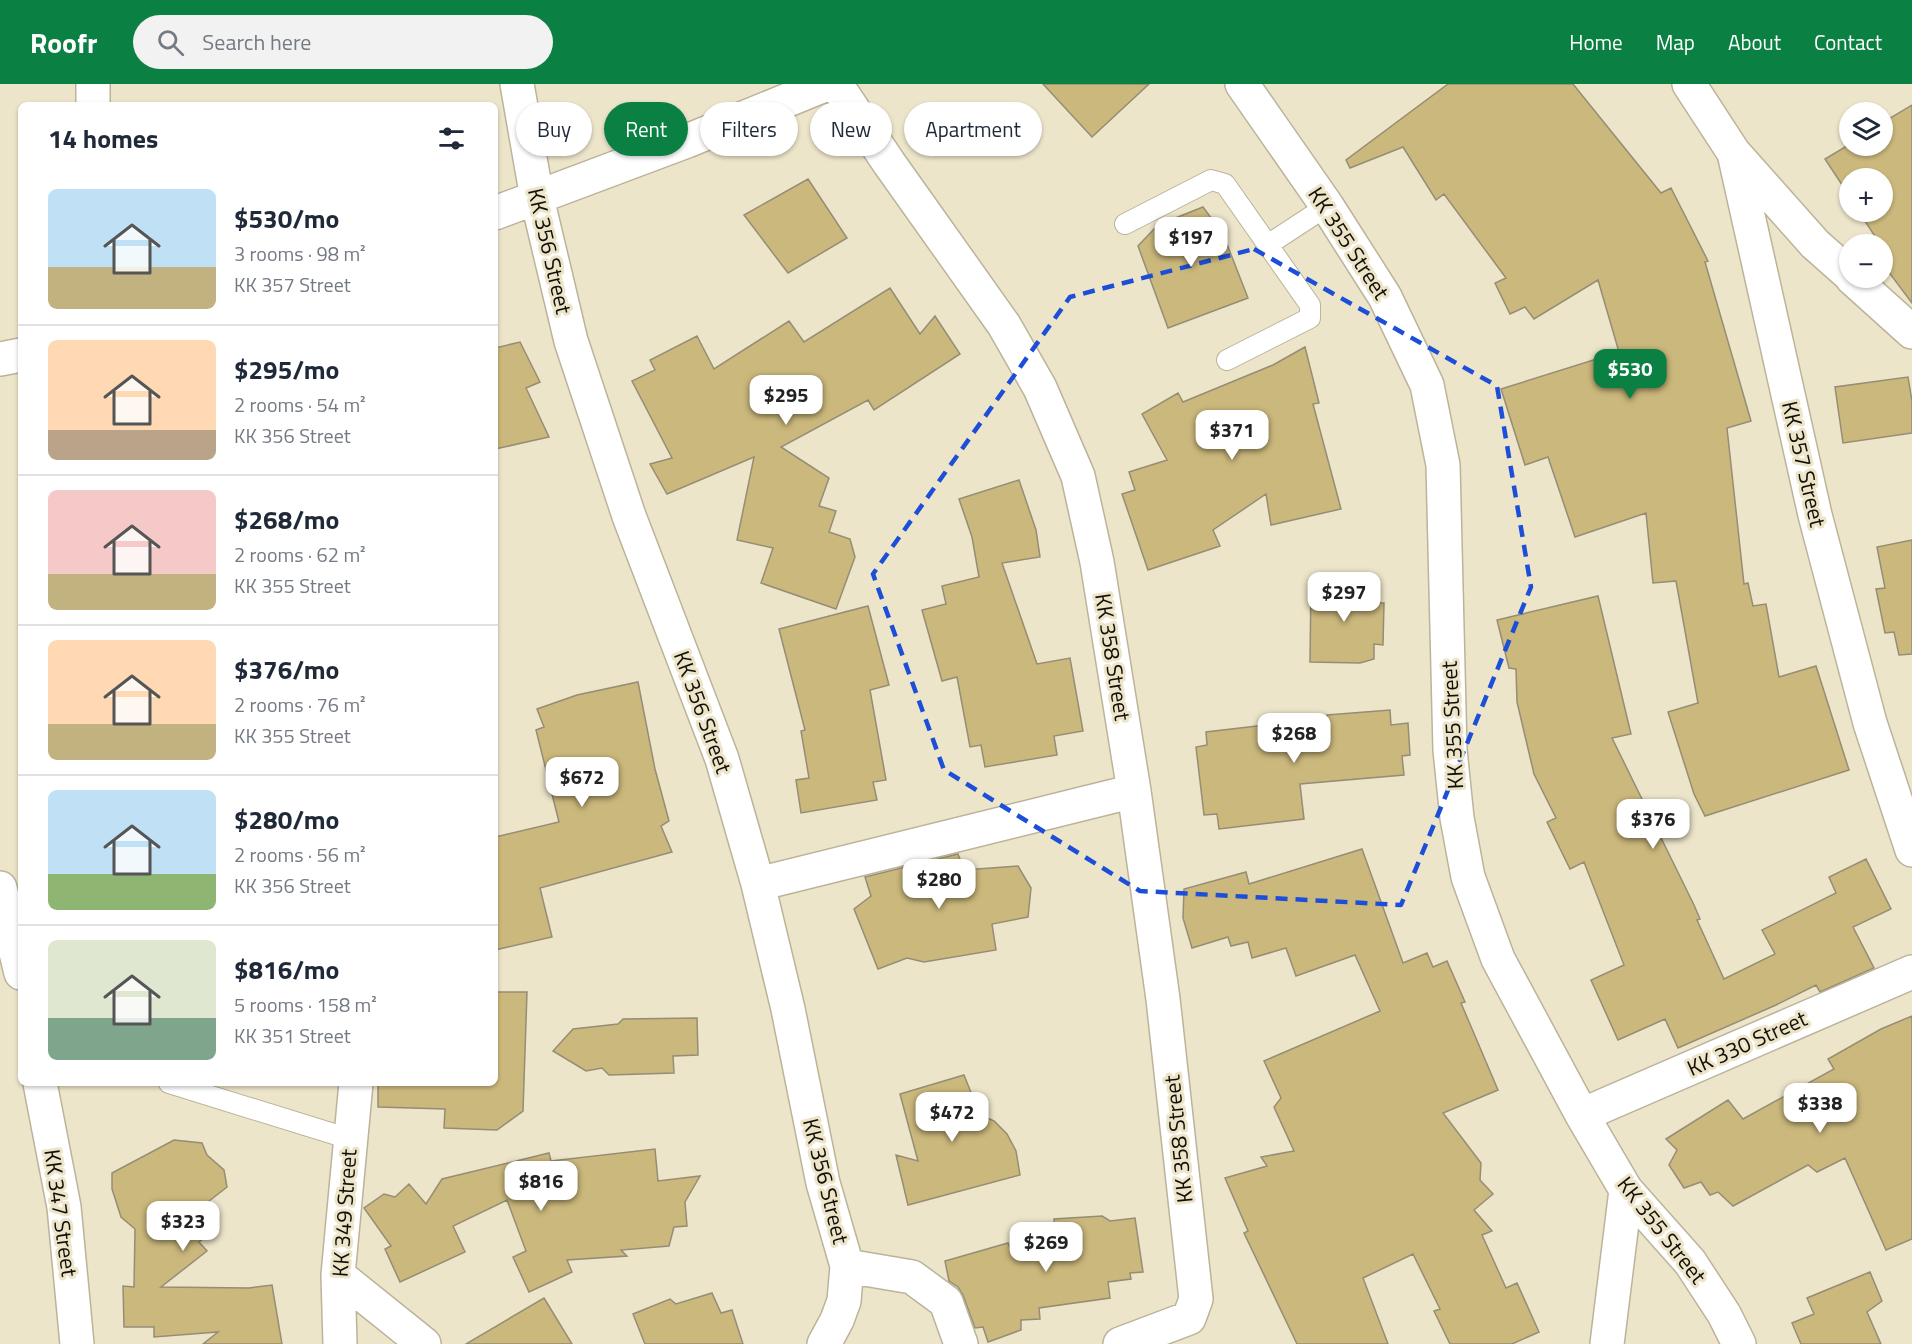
<!DOCTYPE html>
<meta charset="utf-8">
<style>
:root{--surface:#fff;--page:#f2f2f3;--text:#1f2937;--muted:#747a83;--line:#e0e1e3;--accent:#0b8043}
body{margin:0;font-family:"Titillium Web",sans-serif;background:var(--page);color:var(--text);height:100vh;display:flex;flex-direction:column;font-size:22px;white-space:nowrap}
*{box-sizing:border-box;margin:0}
p{font-size:20px;color:var(--muted)}
.icon{flex:none;width:33px;height:33px;fill:none;stroke:currentColor;stroke-width:2;stroke-linecap:round;stroke-linejoin:round}
.map{position:relative;flex:1;overflow:hidden}
.details{position:absolute;left:18px;top:18px;width:480px;height:984px;display:flex;flex-direction:column;background:var(--surface);border-radius:9px;box-shadow:0 2px 4px #0004}
.details>*{flex:none}
.hud{position:absolute;left:516px;top:18px;width:570px;height:54px;display:flex;gap:12px}
.tools{position:absolute;left:1839px;top:18px;display:grid;gap:12px}
.tools a{display:grid;place-items:center;width:54px;height:54px;border-radius:50%;background:var(--surface);box-shadow:0 2px 4px #0004;font-size:30px}
.price{position:absolute;translate:-50% -51px;padding:0 14px;border-radius:12px;background:#fff;color:#222;font-size:20px;line-height:39px;filter:drop-shadow(0 2px 3px #0008)}
.price::after{content:'';position:absolute;left:50%;top:36px;width:18px;height:14px;margin-left:-9px;background:inherit;clip-path:polygon(0 0,100% 0,50% 100%)}
.price.current{background:var(--accent);color:#fff}
ul{padding:0;list-style:none}
li{display:flex;align-items:center;gap:18px;height:150px;padding:0 30px}
li+li{border-top:2px solid var(--line)}
li span{display:grid;place-items:center;flex:none;width:168px;height:120px;border-radius:9px;color:#555}
li>.icon{margin-inline-start:auto}
span .icon{width:72px;height:72px;fill:#fffc;stroke-width:1}
li b{font-size:26px}
h2{display:flex;justify-content:space-between;align-items:center;height:72px;padding:0 30px;font-size:26px}
.chip{padding:0 21px;border-radius:27px;background:var(--surface);box-shadow:0 2px 4px #0004;font-size:21px;line-height:54px}
.chip.current{background:var(--accent);color:#fff}
header{display:flex;align-items:center;gap:36px;box-sizing:border-box;height:84px;padding:0 30px;background:var(--accent);color:#fff}
header strong{font-size:28px}
nav{display:flex;gap:33px;margin-inline-start:auto;font-size:21px}
.search{width:420px;height:54px;background:var(--page);display:flex;align-items:center;gap:15px;box-sizing:border-box;padding:0 21px;border-radius:33px;color:var(--muted);font-size:22px}
.map>svg:first-child{display:block}
</style>
<header>
<strong>Roofr</strong>
<div class="search"><svg class="icon" aria-label="search" viewBox="0 0 24 24"><circle cx="10" cy="10" r="6"/><path d="M15 15l6 6"/></svg>Search here</div>
<nav><a>Home</a><a>Map</a><a>About</a><a>Contact</a></nav>
</header>
<div class="map">
<svg width="1912" height="1260" viewBox="0 0 1912 1260">
<rect width="100%" height="100%" fill="#ede5ca"/>
<path fill="#cbb87c" stroke="#958d75" stroke-width="1.5" d="M 1043,0 L 1149,0 L 1092,53 Z
M 1448,0 L 1573,0 L 1661,109 L 1671,104 L 1708,177 L 1705,178 L 1751,337 L 1727,344 L 1744,500 L 1748,499 L 1753,522 L 1766,520 L 1779,593 L 1816,582 L 1849,686 L 1705,732 L 1694,710 L 1668,628 L 1698,619 L 1676,497 L 1653,499 L 1646,429 L 1575,453 L 1548,373 L 1525,381 L 1501,305 L 1619,268 L 1598,196 L 1534,235 L 1525,223 L 1510,230 L 1495,199 L 1506,194 L 1444,110 L 1436,116 L 1403,63 L 1350,84 L 1346,76 Z
M 1912,21 L 1912,219 L 1882,179 L 1882,160 L 1880,160 L 1859,128 L 1882,128 L 1882,94 L 1850,94 L 1850,113 L 1825,75 L 1850,60 L 1850,62 L 1882,62 L 1882,39 Z
M 808,95 L 847,154 L 788,189 L 744,131 Z
M 1203,123 L 1223,150 L 1248,214 L 1168,244 L 1138,162 L 1158,141 Z
M 890,204 L 920,250 L 935,232 L 960,270 L 874,326 L 868,316 L 781,363 L 829,394 L 819,422 L 836,427 L 829,448 L 850,455 L 855,473 L 836,525 L 761,499 L 773,464 L 737,456 L 754,373 L 667,410 L 650,380 L 672,374 L 632,297 L 655,286 L 650,276 L 697,252 L 714,285 L 789,237 L 804,258 Z
M 520,258 L 540,298 L 526,304 L 549,353 L 495,365 L 495,264 Z
M 1305,263 L 1319,319 L 1313,320 L 1341,425 L 1271,441 L 1266,410 L 1213,446 L 1220,462 L 1148,486 L 1122,410 L 1135,406 L 1129,388 L 1167,376 L 1142,330 L 1178,309 L 1183,318 L 1273,281 Z
M 1908,293 L 1912,317 L 1912,349 L 1843,359 L 1835,303 Z
M 1019,396 L 1036,446 L 1040,473 L 1002,479 L 1037,580 L 1070,574 L 1083,647 L 1054,652 L 1057,671 L 985,683 L 981,661 L 970,663 L 957,593 L 942,597 L 922,526 L 946,520 L 942,502 L 979,493 L 972,453 L 959,415 Z
M 1912,456 L 1912,570 L 1899,571 L 1894,548 L 1885,549 L 1876,505 L 1885,504 L 1877,463 Z
M 1311,497 L 1367,498 L 1367,519 L 1384,519 L 1383,561 L 1374,560 L 1374,575 L 1360,579 L 1310,578 Z
M 1598,512 L 1631,650 L 1612,654 L 1694,821 L 1700,835 L 1697,836 L 1724,895 L 1775,870 L 1762,846 L 1836,809 L 1829,793 L 1866,775 L 1891,825 L 1853,843 L 1874,884 L 1820,908 L 1816,901 L 1776,921 L 1678,964 L 1665,935 L 1618,956 L 1591,896 L 1624,881 L 1584,778 L 1570,785 L 1547,738 L 1556,734 L 1534,690 L 1517,618 L 1516,585 L 1509,584 L 1497,536 Z
M 868,522 L 889,601 L 870,606 L 886,696 L 873,698 L 877,716 L 801,729 L 796,696 L 809,694 L 801,647 L 805,646 L 779,545 Z
M 638,598 L 655,685 L 669,737 L 661,742 L 672,768 L 540,804 L 552,853 L 495,866 L 495,753 L 559,738 L 536,646 L 544,643 L 537,625 L 577,611 Z
M 1390,626 L 1391,641 L 1408,639 L 1410,671 L 1402,672 L 1404,691 L 1300,700 L 1304,735 L 1219,745 L 1217,730 L 1204,731 L 1196,663 L 1207,661 L 1206,648 L 1292,638 L 1293,640 L 1326,633 L 1327,631 Z
M 1362,765 L 1403,879 L 1427,869 L 1433,883 L 1447,877 L 1465,918 L 1461,919 L 1498,1006 L 1443,1029 L 1481,1079 L 1480,1096 L 1493,1110 L 1474,1126 L 1492,1147 L 1482,1151 L 1506,1204 L 1517,1199 L 1539,1248 L 1512,1260 L 1450,1260 L 1434,1227 L 1440,1225 L 1413,1170 L 1363,1194 L 1388,1260 L 1297,1260 L 1244,1149 L 1248,1147 L 1225,1094 L 1267,1082 L 1261,1073 L 1294,1067 L 1274,1023 L 1281,1014 L 1264,977 L 1380,927 L 1355,871 L 1296,892 L 1286,864 L 1252,874 L 1248,858 L 1231,862 L 1228,853 L 1192,864 L 1183,834 L 1184,805 L 1246,788 L 1249,800 Z
M 958,770 L 964,786 L 1018,782 L 1031,804 L 1028,833 L 992,840 L 996,866 L 924,878 L 907,874 L 878,885 L 854,825 L 871,812 L 865,793 Z
M 495,908 L 527,908 L 523,1027 L 497,1046 L 444,1044 L 445,1025 L 378,1023 L 378,999 L 495,999 Z
M 1912,932 L 1912,1155 L 1886,1166 L 1845,1074 L 1817,1088 L 1808,1081 L 1733,1122 L 1718,1108 L 1710,1111 L 1701,1098 L 1684,1104 L 1669,1081 L 1677,1066 L 1666,1055 L 1728,1016 L 1743,1035 L 1834,985 L 1828,975 L 1881,945 Z
M 697,934 L 698,971 L 673,972 L 674,989 L 609,991 L 602,984 L 586,987 L 553,967 L 573,945 L 618,940 L 623,935 Z
M 964,991 L 976,1021 L 982,1022 L 985,1033 L 994,1037 L 1007,1050 L 1016,1067 L 1020,1091 L 908,1121 L 896,1071 L 918,1077 L 900,1010 Z
M 174,1056 L 202,1059 L 207,1071 L 224,1086 L 227,1103 L 190,1132 L 206,1152 L 199,1158 L 207,1167 L 161,1203 L 249,1204 L 272,1201 L 282,1260 L 203,1260 L 218,1248 L 154,1253 L 154,1243 L 124,1243 L 123,1202 L 134,1203 L 135,1145 L 121,1133 L 112,1105 L 112,1089 Z
M 655,1065 L 658,1097 L 700,1092 L 685,1118 L 687,1142 L 674,1143 L 669,1162 L 621,1166 L 627,1172 L 567,1176 L 572,1188 L 529,1208 L 513,1173 L 526,1167 L 507,1116 L 453,1142 L 465,1168 L 400,1198 L 385,1165 L 391,1162 L 364,1124 L 384,1110 L 395,1113 L 409,1100 L 426,1120 L 442,1095 L 549,1069 L 551,1077 Z
M 1102,1132 L 1110,1137 L 1135,1134 L 1143,1188 L 1130,1189 L 1131,1195 L 1108,1198 L 1110,1214 L 1039,1224 L 1040,1235 L 1021,1236 L 1021,1246 L 988,1258 L 983,1243 L 975,1244 L 963,1211 L 958,1203 L 949,1197 L 945,1177 L 1008,1159 L 1014,1171 L 1056,1160 L 1054,1135 Z
M 1870,1188 L 1882,1217 L 1867,1228 L 1881,1260 L 1801,1260 L 1792,1239 L 1814,1230 L 1807,1214 Z
M 712,1209 L 721,1229 L 732,1226 L 743,1260 L 645,1260 L 633,1230 L 670,1215 L 676,1220 Z
M 544,1214 L 572,1260 L 466,1260 Z"/>
<g fill="none" stroke-linecap="round" stroke-linejoin="round">
<g stroke="#bbb39a" stroke-width="22">
<path id="service" d="M 1125,140 L 1211,96 L 1225,100 L 1310,221 L 1310,234 L 1227,276
M 1269,160 L 1327,122
M 169,999 L 350,1055"/>
</g>
<g stroke="#bbb39a" stroke-width="36">
<path id="minor" d="M 93,0 L 93,21
M 517,0 L 537,114 L 571,257 L 629,432 L 722,675 L 758,800 L 788,925 L 823,1099 L 847,1182 L 844,1217 L 837,1236 L 824,1260
M 836,0 L 889,79 L 1004,241 L 1040,304 L 1078,392 L 1097,478 L 1134,707 L 1163,915 L 1196,1215 L 1189,1234 L 1120,1260
M 1242,0 L 1327,122 L 1385,213 L 1427,301 L 1443,381 L 1450,666 L 1457,734 L 1468,793 L 1498,875 L 1582,1031 L 1626,1106 L 1690,1178 L 1724,1230 L 1739,1260
M 1689,0 L 1734,69 L 1815,431 L 1870,639 L 1912,766
M 1735,70 L 1815,160 L 1850,191
M 495,129 L 687,57 L 827,0
M 1852,194 L 1912,248
M 0,275 L 21,271
M 758,800 L 1134,707
M 0,804 L 21,889
M 40,999 L 64,1123 L 77,1260
M 1582,1031 L 1912,888
M 847,1182 L 912,1193 L 946,1218 L 961,1260
M 338,1191 L 424,1260
M 340,1260 L 338,1191 L 356,999
M 1607,1260 L 1626,1106"/>
</g>
<use href="#service" stroke="#fff" stroke-width="20"/>
<use href="#minor" stroke="#fff" stroke-width="33"/>
</g>
<path fill="none" stroke="#1d4ed8" stroke-width="4.5" stroke-dasharray="12 8" stroke-linejoin="round" d="M 1254,165 L 1497,302 L 1531,503 L 1401,821 L 1140,807 L 944,686 L 873,490 L 1070,213 Z"/>
<g text-anchor="middle" dominant-baseline="central" stroke-width="6" stroke-linejoin="round" paint-order="stroke">
<g font-size="22" fill="#120f06" stroke="#ede5ca">
<text transform="translate(1349 159) rotate(57)">KK 355 Street</text>
<text transform="translate(550 167) rotate(77)">KK 356 Street</text>
<text transform="translate(1804 380) rotate(77)">KK 357 Street</text>
<text transform="translate(1113 573) rotate(81)">KK 358 Street</text>
<text transform="translate(703 628) rotate(70)">KK 356 Street</text>
<text transform="translate(1452 641) rotate(-93)">KK 355 Street</text>
<text transform="translate(1747 959) rotate(-24)">KK 330 Street</text>
<text transform="translate(1178 1055) rotate(-96)">KK 358 Street</text>
<text transform="translate(826 1097) rotate(76)">KK 356 Street</text>
<text transform="translate(61 1129) rotate(82)">KK 347 Street</text>
<text transform="translate(344 1129) rotate(-86)">KK 349 Street</text>
<text transform="translate(1662 1146) rotate(52)">KK 355 Street</text>
</g>
</g>
</svg>
<div class="tools">
<a><svg class="icon" aria-label="layers" viewBox="0 0 24 24"><path d="M12 4l9 5-9 5-9-5zM3 14l9 5 9-5"/></svg></a>
<a>+</a>
<a>−</a>
</div>
<b class="price" style="left:1191px;top:184px">$197</b>
<b class="price current" style="left:1630px;top:316px">$530</b>
<b class="price" style="left:786px;top:342px">$295</b>
<b class="price" style="left:1232px;top:377px">$371</b>
<b class="price" style="left:1344px;top:539px">$297</b>
<b class="price" style="left:1294px;top:680px">$268</b>
<b class="price" style="left:582px;top:724px">$672</b>
<b class="price" style="left:1653px;top:766px">$376</b>
<b class="price" style="left:939px;top:826px">$280</b>
<b class="price" style="left:1820px;top:1050px">$338</b>
<b class="price" style="left:952px;top:1059px">$472</b>
<b class="price" style="left:541px;top:1128px">$816</b>
<b class="price" style="left:183px;top:1168px">$323</b>
<b class="price" style="left:1046px;top:1189px">$269</b>
<div class="hud">
<a class="chip">Buy</a>
<a class="chip current">Rent</a>
<a class="chip">Filters</a>
<a class="chip">New</a>
<a class="chip">Apartment</a>
</div>
<section class="details">
<h2>14 homes<svg class="icon" aria-label="filters" viewBox="0 0 24 24"><path d="M4 7h16M4 17h16"/><circle cx="9" cy="7" r="2"/><circle cx="15" cy="17" r="2"/></svg></h2>
<ul>
<li><span style="background:linear-gradient(#bfe0f5 65%,#c2b280 0)"><svg class="icon" aria-label="home" viewBox="0 0 24 24"><path d="M3 11l9-7 9 7M6 9v11h12V9"/></svg></span><div><b>$530/mo</b><p>3 rooms · 98 m²</p><p>KK 357 Street</p></div></li>
<li><span style="background:linear-gradient(#ffd9b3 75%,#b9a48a 0)"><svg class="icon" aria-label="home" viewBox="0 0 24 24"><path d="M3 11l9-7 9 7M6 9v11h12V9"/></svg></span><div><b>$295/mo</b><p>2 rooms · 54 m²</p><p>KK 356 Street</p></div></li>
<li><span style="background:linear-gradient(#f6c9c9 70%,#c2b280 0)"><svg class="icon" aria-label="home" viewBox="0 0 24 24"><path d="M3 11l9-7 9 7M6 9v11h12V9"/></svg></span><div><b>$268/mo</b><p>2 rooms · 62 m²</p><p>KK 355 Street</p></div></li>
<li><span style="background:linear-gradient(#ffd9b3 70%,#c2b280 0)"><svg class="icon" aria-label="home" viewBox="0 0 24 24"><path d="M3 11l9-7 9 7M6 9v11h12V9"/></svg></span><div><b>$376/mo</b><p>2 rooms · 76 m²</p><p>KK 355 Street</p></div></li>
<li><span style="background:linear-gradient(#bfe0f5 70%,#8fb573 0)"><svg class="icon" aria-label="home" viewBox="0 0 24 24"><path d="M3 11l9-7 9 7M6 9v11h12V9"/></svg></span><div><b>$280/mo</b><p>2 rooms · 56 m²</p><p>KK 356 Street</p></div></li>
<li><span style="background:linear-gradient(#dfe7d0 65%,#7fa58c 0)"><svg class="icon" aria-label="home" viewBox="0 0 24 24"><path d="M3 11l9-7 9 7M6 9v11h12V9"/></svg></span><div><b>$816/mo</b><p>5 rooms · 158 m²</p><p>KK 351 Street</p></div></li>
</ul>
</section>
</div>
